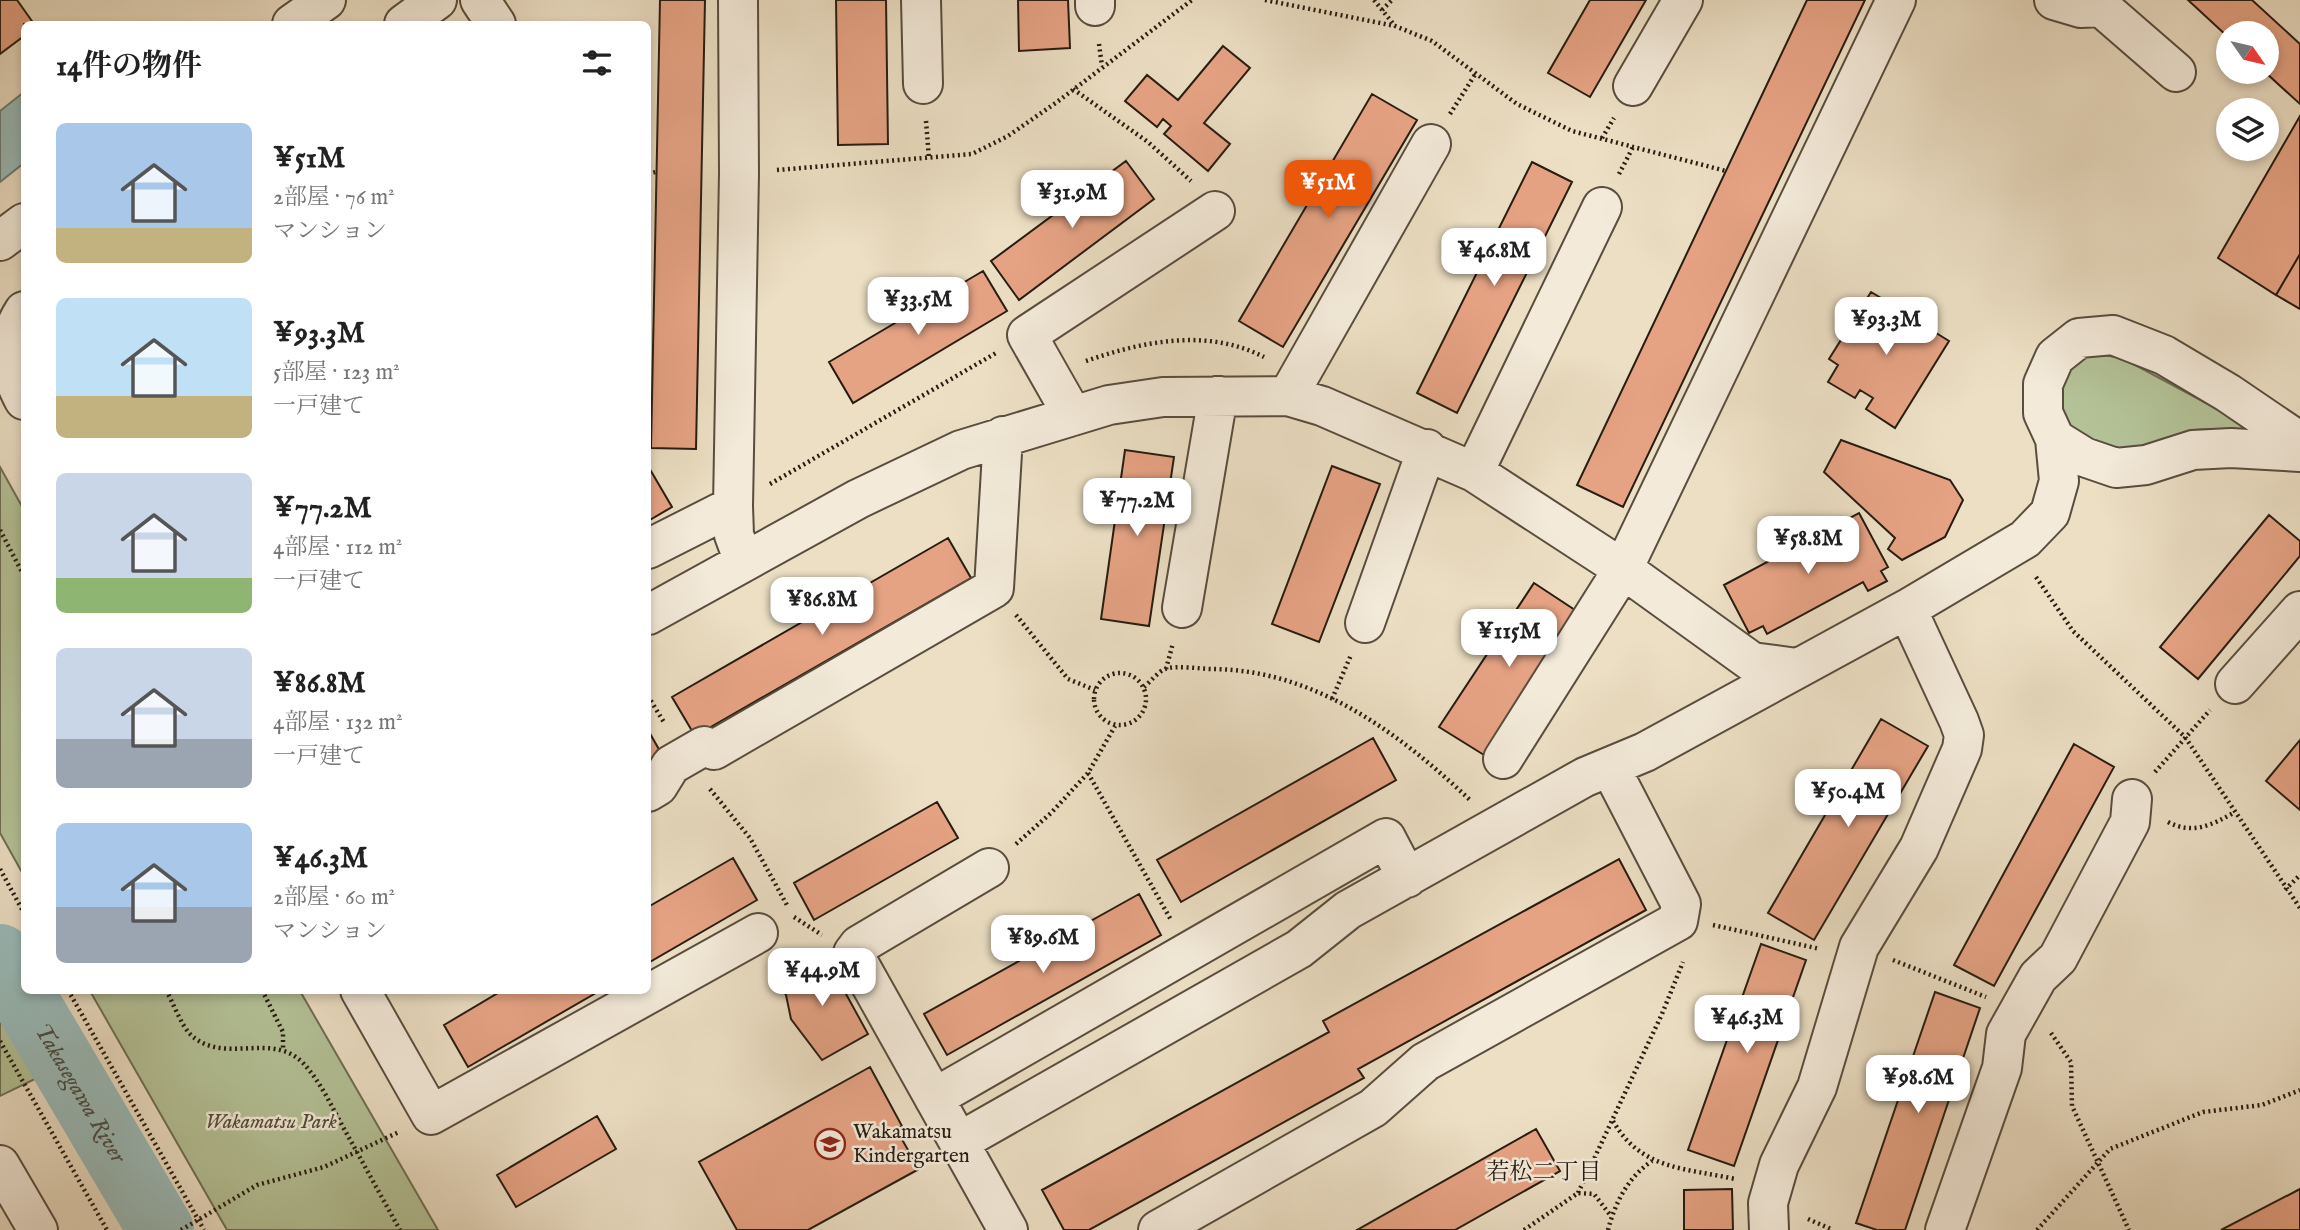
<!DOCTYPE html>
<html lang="ja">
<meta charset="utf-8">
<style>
:root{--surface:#fff;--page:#f2f2f2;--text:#222;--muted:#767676;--accent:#ea580c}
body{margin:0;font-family:"IM FELL English","Noto Serif JP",serif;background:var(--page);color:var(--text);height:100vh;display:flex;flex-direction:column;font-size:26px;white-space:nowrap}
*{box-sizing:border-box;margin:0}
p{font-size:23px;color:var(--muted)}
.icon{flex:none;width:38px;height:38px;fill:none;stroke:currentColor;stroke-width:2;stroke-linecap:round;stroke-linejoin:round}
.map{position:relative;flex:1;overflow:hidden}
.panel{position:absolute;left:21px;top:21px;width:630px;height:973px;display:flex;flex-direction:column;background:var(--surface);border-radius:10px;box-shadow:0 4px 10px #0003}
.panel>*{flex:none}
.needle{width:46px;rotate:124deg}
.fabs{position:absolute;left:2216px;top:21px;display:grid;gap:14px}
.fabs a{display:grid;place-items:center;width:63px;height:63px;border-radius:50%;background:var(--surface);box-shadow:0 4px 10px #0003;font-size:35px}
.price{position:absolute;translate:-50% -60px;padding:0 16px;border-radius:14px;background:#fff;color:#222;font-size:23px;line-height:46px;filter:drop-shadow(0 2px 4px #0008)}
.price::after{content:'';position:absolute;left:50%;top:42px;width:21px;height:16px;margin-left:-10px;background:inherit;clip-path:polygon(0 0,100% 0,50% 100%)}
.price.active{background:var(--accent);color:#fff}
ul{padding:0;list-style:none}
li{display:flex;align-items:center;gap:21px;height:175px;padding:0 35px}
li span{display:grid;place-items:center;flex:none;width:196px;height:140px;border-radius:10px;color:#555}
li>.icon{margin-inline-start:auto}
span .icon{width:84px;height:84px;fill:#fffc;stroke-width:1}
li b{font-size:30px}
h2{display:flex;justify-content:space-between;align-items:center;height:84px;padding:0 35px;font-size:30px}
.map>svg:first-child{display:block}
</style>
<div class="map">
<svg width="2300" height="1230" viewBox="0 0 2300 1230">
<rect width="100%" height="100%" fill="#ecdfc4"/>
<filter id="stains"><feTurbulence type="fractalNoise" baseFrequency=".00286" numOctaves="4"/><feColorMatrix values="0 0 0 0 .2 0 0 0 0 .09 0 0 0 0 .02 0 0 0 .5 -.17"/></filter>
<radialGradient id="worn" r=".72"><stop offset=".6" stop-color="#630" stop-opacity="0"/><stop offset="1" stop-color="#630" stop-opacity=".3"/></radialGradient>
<path fill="#b4c297" stroke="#6e6f54" stroke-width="2" d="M 2103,355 L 2121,358 L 2137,366 L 2251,427 L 2243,434 L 2211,429 L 2191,430 L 2119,454 C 2071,432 2058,433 2061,375 L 2083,357 Z
M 0,467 L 24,510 L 24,876 L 0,833 Z
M 90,991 L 300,991 L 438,1230 L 227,1230 Z
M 0,1009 L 39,1077 L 0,1096 Z"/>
<path fill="#9abcba" stroke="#6c7c76" stroke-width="2" d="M 24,92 L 24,163 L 0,182 L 0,111 Z"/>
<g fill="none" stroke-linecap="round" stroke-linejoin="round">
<path stroke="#9abcba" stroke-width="66" id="s1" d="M 0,957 L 161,1230"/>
</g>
<path fill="#e6a384" stroke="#271c11" stroke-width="2" d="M 0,0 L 17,0 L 34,24 L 24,24 L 24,36 L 0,54 Z
M 660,0 L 705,0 L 696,449 L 651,448 Z
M 836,0 L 886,0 L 888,144 L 838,145 Z
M 1018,0 L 1068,0 L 1070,48 L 1019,51 Z
M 1590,0 L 1646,0 L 1590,97 L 1548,73 Z
M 1807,0 L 1865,0 L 1623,507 L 1577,485 Z
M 2188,0 L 2252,0 L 2300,44 L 2300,104 L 2265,72 L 2266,33 L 2228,33 L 2228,37 Z
M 1223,46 L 1250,68 L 1204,123 L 1230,144 L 1208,171 L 1164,134 L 1171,126 L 1163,119 L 1157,127 L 1125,101 L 1147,75 L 1178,100 Z
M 1372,94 L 1417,120 L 1283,347 L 1239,321 Z
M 2300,116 L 2300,254 L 2276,295 L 2218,258 Z
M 1126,161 L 1154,199 L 1019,300 L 991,261 Z
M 1532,162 L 1572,182 L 1457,413 L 1417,393 Z
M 2300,254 L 2300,309 L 2276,295 Z
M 983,271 L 1007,311 L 853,403 L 829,362 Z
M 1871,292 L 1903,311 L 1908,303 L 1926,313 L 1920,323 L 1949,341 L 1895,428 L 1866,409 L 1873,398 L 1860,390 L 1855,398 L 1828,382 L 1838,365 L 1829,359 Z
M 1841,440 L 1950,480 L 1963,500 L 1945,537 L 1902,560 L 1888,549 L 1895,538 L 1824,472 Z
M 1125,450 L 1174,457 L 1149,626 L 1101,619 Z
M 648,466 L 672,507 L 648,521 Z
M 1332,466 L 1380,484 L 1319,642 L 1272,624 Z
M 1859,513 L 1888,567 L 1881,571 L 1887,581 L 1868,591 L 1863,582 L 1767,634 L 1763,626 L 1749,633 L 1724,585 Z
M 2269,515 L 2300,541 L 2300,556 L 2198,679 L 2160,647 Z
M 948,538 L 971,578 L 695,736 L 672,697 Z
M 1534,583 L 1578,612 L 1484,755 L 1439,727 Z
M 1881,719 L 1928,746 L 1814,940 L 1768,913 Z
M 648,730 L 661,753 L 648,761 Z
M 1373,738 L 1396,780 L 1181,902 L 1157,860 Z
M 2300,740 L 2300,810 L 2266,781 Z
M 2074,744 L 2114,767 L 1994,986 L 1954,965 Z
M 937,802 L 958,838 L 814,920 L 794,883 Z
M 733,858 L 757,900 L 648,963 L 648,907 Z
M 1619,859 L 1646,910 L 1358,1069 L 1364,1078 L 1089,1230 L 1064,1230 L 1042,1190 L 1329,1032 L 1323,1021 Z
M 1139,894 L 1161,935 L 947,1055 L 924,1014 Z
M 1761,944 L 1806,960 L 1734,1166 L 1688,1150 Z
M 824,954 L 868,1034 L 822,1060 L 791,1019 L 786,995 L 777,980 Z
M 503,990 L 601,990 L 468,1067 L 444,1025 Z
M 1935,992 L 1980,1008 L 1905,1230 L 1877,1230 L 1856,1223 Z
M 870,1067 L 902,1126 L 896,1129 L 919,1169 L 808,1230 L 737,1230 L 699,1162 Z
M 597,1116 L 616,1149 L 516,1207 L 497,1175 Z
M 1536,1129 L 1560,1171 L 1455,1230 L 1357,1230 Z
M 1732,1189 L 1733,1230 L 1684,1230 L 1684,1190 Z
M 2300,1189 L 2300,1230 L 2221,1230 Z"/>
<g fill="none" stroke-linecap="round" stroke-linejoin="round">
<g stroke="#584d3e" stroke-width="42">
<path id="minor" d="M 480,0 L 496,24
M 738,0 L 739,173 L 733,506 L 734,535 L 744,562
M 921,0 L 923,84
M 1095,0 L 1095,6
M 2054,0 L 2081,8 L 2101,7 L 2176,72
M 292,24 L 326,0
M 404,24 L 437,0
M 1633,86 L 1683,0
M 0,241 L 24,223
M 24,311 C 4,342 7,368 24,400
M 1288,396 L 1431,144
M 1073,416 L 1027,335 L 1215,211
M 2300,442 L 2228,393 L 2164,355 L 2113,335 L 2079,338 L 2055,357 L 2043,384 L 2043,413 L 2055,439 L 2084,457 L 2116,468 L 2146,465 L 2193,450 L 2231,448 L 2300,452
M 1474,472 L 1602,207
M 648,549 L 733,506
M 1182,608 L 1218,396
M 648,615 L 858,499 L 961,450 L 1109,405 L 1163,397 L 1288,396 L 1322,406 L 1474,472 L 1623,569 L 1752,662 L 1797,668
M 1365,623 L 1427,449
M 2235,684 L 2300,611
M 1503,759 L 1623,569 L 1896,0
M 648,792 L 658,786 L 671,765 L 704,746 L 714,750 L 994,588 L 1003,436
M 989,868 L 859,945 L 853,953 L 1008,1230
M 360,990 L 431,1115 L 758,933
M 934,1098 L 1386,838 L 1407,878
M 959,1142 L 1299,949 L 1348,910 L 1585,777 L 1645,752 L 1907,609 L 2025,539 L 2050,513 L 2059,481 L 2055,439
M 0,1165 L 38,1230
M 1158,1230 L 1373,1108 L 1425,1062 L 1678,921 L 1681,904 L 1610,767
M 1769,1230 L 1768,1203 L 1779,1165 L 1817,1087 L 1859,947 L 1919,848 L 1962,749 L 1964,735 L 1959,721 L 1907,609
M 1945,1230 L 2002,1068 L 2006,1034 L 2038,977 L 2058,958 L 2130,822 L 2132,799"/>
</g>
<path stroke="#271c11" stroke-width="4.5" stroke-dasharray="2 3.5" stroke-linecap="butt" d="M 1265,0 L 1395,26 L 1432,41 L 1517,104 L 1572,131 L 1726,171
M 1374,0 L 1395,26
M 1382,10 L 1392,0
M 1099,44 L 1102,66
M 1073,89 L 1148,142 L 1191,181
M 1450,114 L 1476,73
M 926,121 L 929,159
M 1602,138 L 1614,118
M 777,170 L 972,154 L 1008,136 L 1057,102 L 1192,0
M 648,174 L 656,172
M 1619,174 L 1633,147
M 1086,361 C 1144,341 1207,328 1264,357
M 770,484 L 996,353
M 0,530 L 24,576
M 2036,577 L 2073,631 L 2185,737 L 2300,908
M 1016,615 L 1068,679 L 1095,690
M 1166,669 L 1173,643
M1094 699a26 26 0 1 1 52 0a26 26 0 1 1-52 0Z
M 1144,687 C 1150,682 1158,672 1165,669 C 1177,665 1200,669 1213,669 C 1315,670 1399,733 1470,800
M 648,696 L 665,724
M 1332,699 L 1351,655
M 2155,772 L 2210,710
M 1088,773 L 1171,920
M 710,789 L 750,838 L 788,907
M 2168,822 C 2193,835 2212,825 2235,812
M 1016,844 L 1051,813 L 1088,773 L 1115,726
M 0,869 L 24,913
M 2285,890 L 2300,875
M 794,917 L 822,935
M 1713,925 L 1820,949
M 1893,960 L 1986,997
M 68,990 L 204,1230
M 166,990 C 173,1003 180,1022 189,1033 C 222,1067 271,1030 303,1063 C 320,1081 331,1105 343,1127 C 362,1161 381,1196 400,1230
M 262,990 L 283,1032 L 283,1049
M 2051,1033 L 2071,1062 L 2072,1106 L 2129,1230
M 0,1041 L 107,1230
M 1613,1121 C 1641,1170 1685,1168 1735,1179
M 1578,1193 L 1662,1014 L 1683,962
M 1808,1219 L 1833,1230
M 181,1230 L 257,1185 L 324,1167 L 399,1132
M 1524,1230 L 1578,1193 L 1594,1194 L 1611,1216
M 1608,1230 C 1615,1203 1628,1177 1652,1161
M 2037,1230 L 2110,1149 L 2203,1112 L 2262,1105 L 2300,1090"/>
<use href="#minor" stroke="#f3ead9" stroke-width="38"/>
</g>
<defs>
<g id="school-ring" transform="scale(1.575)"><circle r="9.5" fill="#f3ead9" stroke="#8f2418" stroke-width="1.5"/><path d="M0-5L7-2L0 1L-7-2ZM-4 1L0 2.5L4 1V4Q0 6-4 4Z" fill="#8f2418"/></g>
</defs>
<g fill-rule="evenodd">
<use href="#school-ring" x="830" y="1144"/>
</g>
<g text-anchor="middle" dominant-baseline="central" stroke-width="5" stroke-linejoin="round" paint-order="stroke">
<g font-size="21" font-style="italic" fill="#514e39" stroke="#f3ead9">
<text x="271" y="1122">Wakamatsu Park</text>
</g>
<g font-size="21" fill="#271c11" stroke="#f3ead9" text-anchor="start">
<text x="853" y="1132">Wakamatsu<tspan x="853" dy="24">Kindergarten</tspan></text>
</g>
<g font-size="23" font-style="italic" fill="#4a4c44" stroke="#f3ead9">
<text stroke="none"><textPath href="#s1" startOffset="158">Takasegawa River</textPath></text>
</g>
<g font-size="23" fill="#271c11" stroke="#f3ead9">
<text x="1544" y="1172">若松二丁目</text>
</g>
</g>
<rect width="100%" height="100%" filter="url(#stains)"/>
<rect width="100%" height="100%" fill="url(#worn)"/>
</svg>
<div class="fabs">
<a><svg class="needle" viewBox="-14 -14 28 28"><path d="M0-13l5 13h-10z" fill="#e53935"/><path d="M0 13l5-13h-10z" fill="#767676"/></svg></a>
<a><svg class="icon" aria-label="layers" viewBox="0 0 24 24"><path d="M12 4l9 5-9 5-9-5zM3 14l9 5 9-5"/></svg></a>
</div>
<b class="price active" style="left:1328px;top:220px">¥51M</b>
<b class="price" style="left:1072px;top:230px">¥31.9M</b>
<b class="price" style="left:1494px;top:288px">¥46.8M</b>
<b class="price" style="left:918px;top:337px">¥33.5M</b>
<b class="price" style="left:1886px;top:357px">¥93.3M</b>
<b class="price" style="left:1137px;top:538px">¥77.2M</b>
<b class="price" style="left:1808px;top:576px">¥58.8M</b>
<b class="price" style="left:822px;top:637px">¥86.8M</b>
<b class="price" style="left:1509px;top:669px">¥115M</b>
<b class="price" style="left:1848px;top:829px">¥50.4M</b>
<b class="price" style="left:1043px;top:975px">¥89.6M</b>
<b class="price" style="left:822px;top:1008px">¥44.9M</b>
<b class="price" style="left:1747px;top:1055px">¥46.3M</b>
<b class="price" style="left:1918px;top:1115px">¥98.6M</b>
<section class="panel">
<h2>14件の物件<svg class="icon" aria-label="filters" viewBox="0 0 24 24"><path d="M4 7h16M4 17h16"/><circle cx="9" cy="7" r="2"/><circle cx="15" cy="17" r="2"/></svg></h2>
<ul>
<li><span style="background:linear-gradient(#a9c7e8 75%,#c2b280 0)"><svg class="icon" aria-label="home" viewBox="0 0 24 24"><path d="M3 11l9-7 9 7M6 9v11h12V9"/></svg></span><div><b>¥51M</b><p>2部屋 · 76 m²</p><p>マンション</p></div></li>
<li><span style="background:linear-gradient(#bfe0f5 70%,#c2b280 0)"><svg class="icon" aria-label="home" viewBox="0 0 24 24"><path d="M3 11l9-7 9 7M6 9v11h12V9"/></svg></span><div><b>¥93.3M</b><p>5部屋 · 123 m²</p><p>一戸建て</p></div></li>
<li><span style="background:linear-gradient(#c9d6e8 75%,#8fb573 0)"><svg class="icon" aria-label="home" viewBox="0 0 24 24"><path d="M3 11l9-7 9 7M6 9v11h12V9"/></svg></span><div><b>¥77.2M</b><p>4部屋 · 112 m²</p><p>一戸建て</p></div></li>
<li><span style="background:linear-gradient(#c9d6e8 65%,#9aa5b1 0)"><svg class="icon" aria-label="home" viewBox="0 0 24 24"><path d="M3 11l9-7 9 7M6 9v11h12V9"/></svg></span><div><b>¥86.8M</b><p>4部屋 · 132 m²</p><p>一戸建て</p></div></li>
<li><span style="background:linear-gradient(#a9c7e8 60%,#9aa5b1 0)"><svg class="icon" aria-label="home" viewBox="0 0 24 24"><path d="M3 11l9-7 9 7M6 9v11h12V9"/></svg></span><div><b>¥46.3M</b><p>2部屋 · 60 m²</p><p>マンション</p></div></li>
</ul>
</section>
</div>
